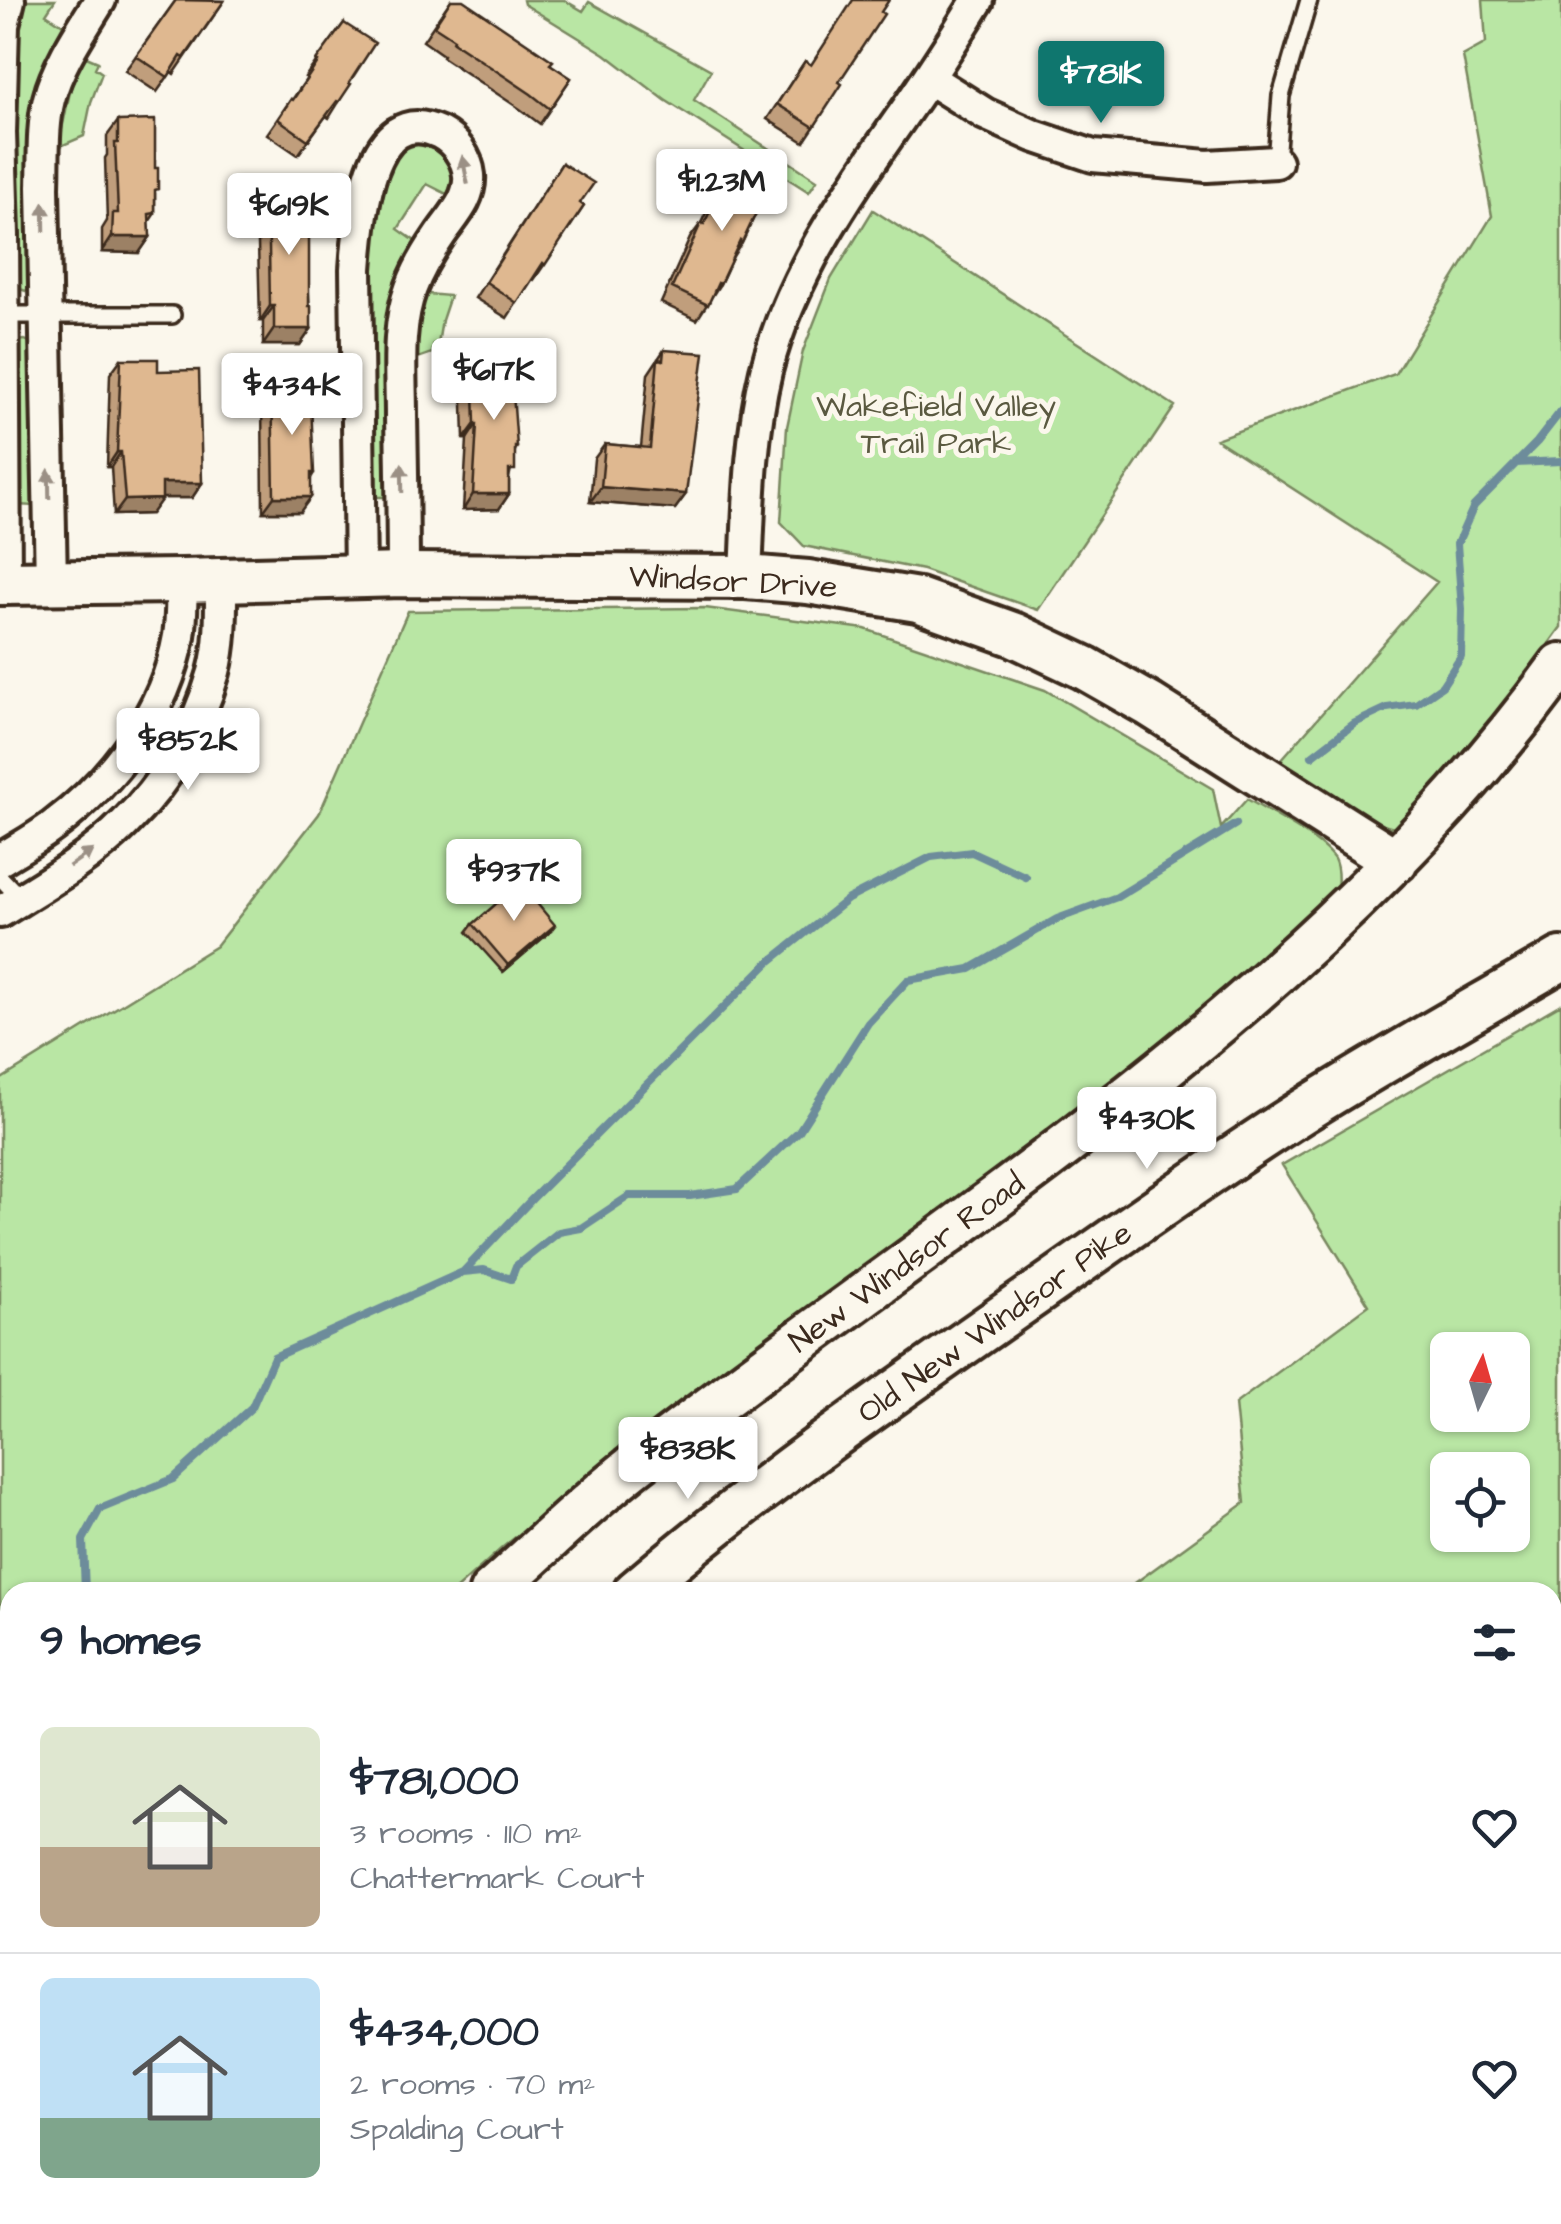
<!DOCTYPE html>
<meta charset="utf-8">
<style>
:root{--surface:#fff;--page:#f6f6f7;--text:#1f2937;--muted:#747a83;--line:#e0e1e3;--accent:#0f766e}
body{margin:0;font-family:"Architects Daughter",sans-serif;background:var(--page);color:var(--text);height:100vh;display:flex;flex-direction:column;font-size:38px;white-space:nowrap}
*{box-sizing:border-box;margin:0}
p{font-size:32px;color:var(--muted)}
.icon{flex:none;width:55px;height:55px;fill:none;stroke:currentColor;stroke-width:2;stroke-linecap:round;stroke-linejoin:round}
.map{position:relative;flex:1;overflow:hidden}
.side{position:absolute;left:0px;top:1582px;width:1562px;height:642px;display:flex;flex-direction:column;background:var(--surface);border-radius:30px 30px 0 0;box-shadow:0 2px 8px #0004}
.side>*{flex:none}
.needle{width:65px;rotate:5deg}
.controls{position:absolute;left:1430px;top:1332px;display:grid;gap:20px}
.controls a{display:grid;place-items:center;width:100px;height:100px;border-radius:15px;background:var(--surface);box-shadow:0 2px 8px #0004;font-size:50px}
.price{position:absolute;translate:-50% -85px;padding:0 22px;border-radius:10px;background:#fff;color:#222;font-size:32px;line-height:65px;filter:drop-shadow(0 2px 5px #0008)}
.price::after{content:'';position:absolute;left:50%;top:60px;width:30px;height:22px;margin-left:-15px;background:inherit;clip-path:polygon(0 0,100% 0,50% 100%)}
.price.selected{background:var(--accent);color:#fff}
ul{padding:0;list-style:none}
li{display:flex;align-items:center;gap:30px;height:250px;padding:0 40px}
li+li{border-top:2px solid var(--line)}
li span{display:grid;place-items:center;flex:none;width:280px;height:200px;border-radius:15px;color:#555}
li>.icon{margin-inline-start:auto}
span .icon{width:120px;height:120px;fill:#fffc;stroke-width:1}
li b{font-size:42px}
h2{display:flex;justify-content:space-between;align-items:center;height:120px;padding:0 40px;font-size:42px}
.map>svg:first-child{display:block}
</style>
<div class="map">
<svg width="1561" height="2224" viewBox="0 0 1561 2224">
<rect width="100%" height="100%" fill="#fbf7ec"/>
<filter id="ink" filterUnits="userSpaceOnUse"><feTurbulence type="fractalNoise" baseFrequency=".01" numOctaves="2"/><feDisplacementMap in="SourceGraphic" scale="20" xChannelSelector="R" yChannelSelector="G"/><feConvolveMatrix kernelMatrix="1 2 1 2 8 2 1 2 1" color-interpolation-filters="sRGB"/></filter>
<g filter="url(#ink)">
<path fill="#b9e6a4" stroke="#7a8861" stroke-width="2.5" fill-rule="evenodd" d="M 23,0 L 55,0 L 46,14 L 63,25 C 46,56 35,84 31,119 L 31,286 L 26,291 L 17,288 C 14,195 3,92 23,0 Z
M 523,0 L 564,0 L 583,11 L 589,2 L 711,70 L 694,100 L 817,180 L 809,192 L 665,100 L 605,54 L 524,4 Z
M 1483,0 L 1561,0 L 1561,627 L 1508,700 L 1412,820 L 1394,828 L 1372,822 L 1281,760 L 1437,582 L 1216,439 L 1395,374 L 1492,216 L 1463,56 L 1486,43 Z
M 84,56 L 98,62 L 95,68 L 102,73 L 91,102 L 84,136 L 61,146 L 59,143 L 71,87 Z
M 418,145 C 446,149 460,168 447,194 L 427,184 L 398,229 L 415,241 L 396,280 L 388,317 L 389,497 L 372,497 C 371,456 371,415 370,374 C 369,319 362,198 398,155 C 404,148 409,147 418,145 Z
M 873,210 L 1175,406 L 1038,610 L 923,570 L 804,546 L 781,522 L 787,427 L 803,351 L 831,279 Z
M 427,294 L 450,296 L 442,320 L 438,344 L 434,344 L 432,353 L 418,358 L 414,357 C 414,336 417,311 427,294 Z
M 25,340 L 31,343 L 33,348 L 35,506 L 17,505 L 18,341 Z
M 705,608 L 865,629 L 1045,690 L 1213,789 L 1221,828 L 1247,799 C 1270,813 1320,838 1334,859 C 1339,868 1338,881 1337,891 L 1137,1069 L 746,1354 L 503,1547 L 453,1592 L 10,1592 L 10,2046 L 0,2058 L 0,1080 L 216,946 L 319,814 L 408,611 Z
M 1561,1004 L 1561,2080 L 1552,2064 L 1552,1592 L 1144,1592 L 1135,1583 L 1245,1503 L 1235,1404 L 1369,1305 L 1282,1165 ZM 1448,1350 L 1512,1350 L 1512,1415 L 1448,1415 ZM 1448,1470 L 1512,1470 L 1512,1535 L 1448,1535 Z
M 1561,2163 L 1561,2224 L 1468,2224 L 1483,2215 L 1552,2215 L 1553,2173 Z
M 454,2215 L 957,2215 L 966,2224 L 455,2224 Z
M 1067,2215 L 1276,2215 L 1265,2224 L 1057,2224 Z"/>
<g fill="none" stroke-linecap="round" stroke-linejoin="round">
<path stroke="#6d8c9b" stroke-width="8" d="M 1516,463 L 1561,461
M 1312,756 L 1355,723 L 1387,708 L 1416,704 L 1442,686 L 1461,657 L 1462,609 L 1457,544 L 1474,506 L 1537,442 L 1561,411
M 463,1272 L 532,1199 L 768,963 L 848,899 L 931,857 L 972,852 L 1026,877
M 85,1592 L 83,1540 L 100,1509 L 173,1479 L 252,1407 L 274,1357 L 463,1272 L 484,1270 L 511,1279 L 516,1266 L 559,1232 L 581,1228 L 629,1196 L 690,1196 L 737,1189 L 799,1131 L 868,1023 L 908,980 L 970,969 L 1057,919 L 1117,897 L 1236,824
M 0,1676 L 10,1666"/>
<g stroke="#3b2a1e" stroke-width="22">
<path id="lane" d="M 1276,162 L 1281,96 L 1309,0
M 3,315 L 172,315
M 0,877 L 21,899
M 120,2224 L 125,2215"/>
</g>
<g stroke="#3b2a1e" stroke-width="38">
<path id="street" d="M 928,78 L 985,114 L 1034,136 L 1093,156 L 1207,166 L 1276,162
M 360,576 L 356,269 C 359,227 367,98 440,133 C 455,141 467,157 469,175 C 471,199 453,216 440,235 C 429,251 418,269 411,288 C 396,328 401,373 401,416 C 402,469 403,522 403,575
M 746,577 C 749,508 750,437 766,371 C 791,273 850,191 907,109 C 932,73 955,37 978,0
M 51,582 L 43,187 C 44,159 42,127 49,99 C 58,64 81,31 100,0
M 5,583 L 3,235 L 0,133 L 3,25 L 9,0
M 0,860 C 17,849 36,839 53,826 C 113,781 166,712 179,636 C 182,618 181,599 182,581
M 0,912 C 42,886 90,859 125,823 C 167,782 198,728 214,672 C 222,642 221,610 221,580
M 780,2215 L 796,2224"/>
</g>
<g stroke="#3b2a1e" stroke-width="50">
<path id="secondary" d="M 0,583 L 182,581 L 403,575 L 746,577 L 808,582 L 918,600 L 1015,635 L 1085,668 L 1150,705 L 1396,861
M 491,1592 C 540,1549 587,1502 639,1462 C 961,1212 1317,1001 1561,665
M 635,1592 C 754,1490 883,1400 1012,1310 C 1107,1244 1201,1176 1300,1113 C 1385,1059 1474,1010 1561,959
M 0,2105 L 10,2093
M 27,2224 L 34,2215"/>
</g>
<use href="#lane" stroke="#fbf7ec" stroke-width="15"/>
<use href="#street" stroke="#fbf7ec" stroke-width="30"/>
<use href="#secondary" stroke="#fbf7ec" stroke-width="42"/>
</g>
<path fill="#c09e7c" stroke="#3b2a1e" stroke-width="2.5" d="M 176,0 L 224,1 L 174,74 L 171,72 L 157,92 L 125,71 Z
M 451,0 L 571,78 L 540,124 L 520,109 L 442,57 L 443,55 L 423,41 Z
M 344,23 L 349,83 L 339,102 L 329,118 L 326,116 L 298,155 L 267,134 L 291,99 L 292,100 L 307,78 L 305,77 Z
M 805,61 L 839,82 L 814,127 L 804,142 L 767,119 Z
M 118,121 L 155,193 L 155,213 L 149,222 L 150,237 L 139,253 L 102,252 L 102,229 L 107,221 L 105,158 L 107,155 L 107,136 Z
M 562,163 L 580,203 L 584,206 L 534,280 L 532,279 L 507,318 L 475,298 Z
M 738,163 L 765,201 L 755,215 L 742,243 L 733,256 L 720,284 L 697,320 L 661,303 L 690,238 L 701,223 L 713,198 Z
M 268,187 L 304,212 L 311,329 L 300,345 L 263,345 L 263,321 L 260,321 L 257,203 Z
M 664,350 L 686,494 L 675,509 L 590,502 L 594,459 L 605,444 L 641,447 L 648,374 Z
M 473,354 L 517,447 L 515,451 L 509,478 L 509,494 L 499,509 L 463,510 L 467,439 L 464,439 L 462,369 Z
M 121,359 L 158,371 L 202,483 L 192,498 L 162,498 L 151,514 L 114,515 L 111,467 L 107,467 L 110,374 Z
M 272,379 L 314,473 L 311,478 L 300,512 L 263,512 L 262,394 Z
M 473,924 L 550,932 L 503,972 L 467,932 Z"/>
<path fill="#9c8165" stroke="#3b2a1e" stroke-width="2.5" d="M 112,237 L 150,237 L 139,253 L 102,252 Z
M 270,306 L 274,306 L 263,321 L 260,321 Z
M 274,329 L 311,329 L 300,345 L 263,345 Z
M 475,424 L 477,424 L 467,439 L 464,439 Z
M 117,452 L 121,452 L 111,467 L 107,467 Z
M 162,483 L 202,483 L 192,498 L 151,498 Z
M 601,487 L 686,494 L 675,509 L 590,502 Z
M 473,494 L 509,494 L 499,509 L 463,510 Z
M 274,497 L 311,497 L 300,512 L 263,512 Z
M 162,499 L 151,514 L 114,515 L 125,500 Z
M 555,925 L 550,932 L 503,972 L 508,965 Z"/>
<path fill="#dfb890" stroke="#3b2a1e" stroke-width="2.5" d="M 176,0 L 224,1 L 184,58 L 181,56 L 168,77 L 136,56 Z
M 451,0 L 463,0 L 553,61 L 550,64 L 571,78 L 550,109 L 531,94 L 453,42 L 454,39 L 434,26 Z
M 853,0 L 889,0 L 881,12 L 884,14 L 839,82 L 842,84 L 814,127 L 777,104 L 805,61 L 811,65 Z
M 344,23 L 375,43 L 349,83 L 351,84 L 339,102 L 337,101 L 308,140 L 278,119 L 291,99 L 293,100 L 318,62 L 316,61 Z
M 155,120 L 155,168 L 158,168 L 158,189 L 155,190 L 155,213 L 149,214 L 150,237 L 112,237 L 113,213 L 118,213 L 115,143 L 118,143 L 118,121 Z
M 562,163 L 594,183 L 580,203 L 584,206 L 545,265 L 543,263 L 517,303 L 486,282 Z
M 738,163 L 774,180 L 765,201 L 762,200 L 742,243 L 740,241 L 720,284 L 718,283 L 708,305 L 672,288 L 701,223 L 704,224 L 724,182 L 728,184 Z
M 268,187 L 304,188 L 304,212 L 309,212 L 309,306 L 311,306 L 311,329 L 274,329 L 274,306 L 270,306 Z
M 664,350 L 704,353 L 686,494 L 601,487 L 605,444 L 650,448 L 658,359 L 663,360 Z
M 510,353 L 517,447 L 515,447 L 515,470 L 509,470 L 509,494 L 473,494 L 477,424 L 475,424 L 473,354 Z
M 121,359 L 158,359 L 158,371 L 199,370 L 202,483 L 162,483 L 162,499 L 125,500 L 121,452 L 117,452 Z
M 272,379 L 310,379 L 314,473 L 311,473 L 311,497 L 274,497 Z
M 520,883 L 555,925 L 508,965 L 473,924 Z"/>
<defs><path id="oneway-solid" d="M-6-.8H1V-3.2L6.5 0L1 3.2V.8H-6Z" transform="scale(2.5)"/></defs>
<g fill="#9b9085">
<use href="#oneway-solid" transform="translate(465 170) rotate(-101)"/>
<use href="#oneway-solid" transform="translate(44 217) rotate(-91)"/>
<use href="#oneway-solid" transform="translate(402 478) rotate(-91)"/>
<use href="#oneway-solid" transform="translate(49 484) rotate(-91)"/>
<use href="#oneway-solid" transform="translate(81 858) rotate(-35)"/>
</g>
</g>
<g text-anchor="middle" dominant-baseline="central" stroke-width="10" stroke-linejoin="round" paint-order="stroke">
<g font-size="32" fill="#5a5940" stroke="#fbf7ec">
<text x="936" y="406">Wakefield Valley<tspan x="936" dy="37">Trail Park</tspan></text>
</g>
<g font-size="32" fill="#3b2a1e" stroke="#fbf7ec">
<text transform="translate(733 582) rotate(3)">Windsor Drive</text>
<text transform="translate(907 1263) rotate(-36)">New Windsor Road</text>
<text transform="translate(995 1323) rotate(-35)">Old New Windsor Pike</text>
</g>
</g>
</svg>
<div class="controls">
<a><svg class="needle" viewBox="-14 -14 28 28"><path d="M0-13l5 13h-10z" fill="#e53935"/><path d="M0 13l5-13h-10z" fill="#747a83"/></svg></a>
<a><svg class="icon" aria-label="locate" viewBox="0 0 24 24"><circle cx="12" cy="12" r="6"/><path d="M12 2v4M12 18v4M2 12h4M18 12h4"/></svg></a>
</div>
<b class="price selected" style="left:1101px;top:126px">$781K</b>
<b class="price" style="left:722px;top:234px">$1.23M</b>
<b class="price" style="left:289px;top:258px">$619K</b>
<b class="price" style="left:494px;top:423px">$617K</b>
<b class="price" style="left:292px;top:438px">$434K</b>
<b class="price" style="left:188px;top:793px">$852K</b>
<b class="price" style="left:514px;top:924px">$937K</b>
<b class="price" style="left:1147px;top:1172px">$430K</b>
<b class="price" style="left:688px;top:1502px">$838K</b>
<section class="side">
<h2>9 homes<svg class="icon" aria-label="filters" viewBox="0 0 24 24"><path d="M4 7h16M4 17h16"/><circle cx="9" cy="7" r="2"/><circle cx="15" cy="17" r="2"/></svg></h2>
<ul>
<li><span style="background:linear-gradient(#dfe7d0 60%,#b9a48a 0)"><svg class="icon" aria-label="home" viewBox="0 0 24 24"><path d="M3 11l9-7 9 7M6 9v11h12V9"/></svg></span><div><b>$781,000</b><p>3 rooms · 110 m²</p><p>Chattermark Court</p></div><svg class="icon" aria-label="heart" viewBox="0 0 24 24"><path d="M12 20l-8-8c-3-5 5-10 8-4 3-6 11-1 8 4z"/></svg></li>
<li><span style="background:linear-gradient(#bfe0f5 70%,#7fa58c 0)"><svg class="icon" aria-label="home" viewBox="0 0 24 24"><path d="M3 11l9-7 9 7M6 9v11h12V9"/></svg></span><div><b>$434,000</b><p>2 rooms · 70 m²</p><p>Spalding Court</p></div><svg class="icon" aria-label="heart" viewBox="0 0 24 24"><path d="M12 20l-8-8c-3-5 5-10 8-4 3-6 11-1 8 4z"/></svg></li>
</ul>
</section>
</div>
